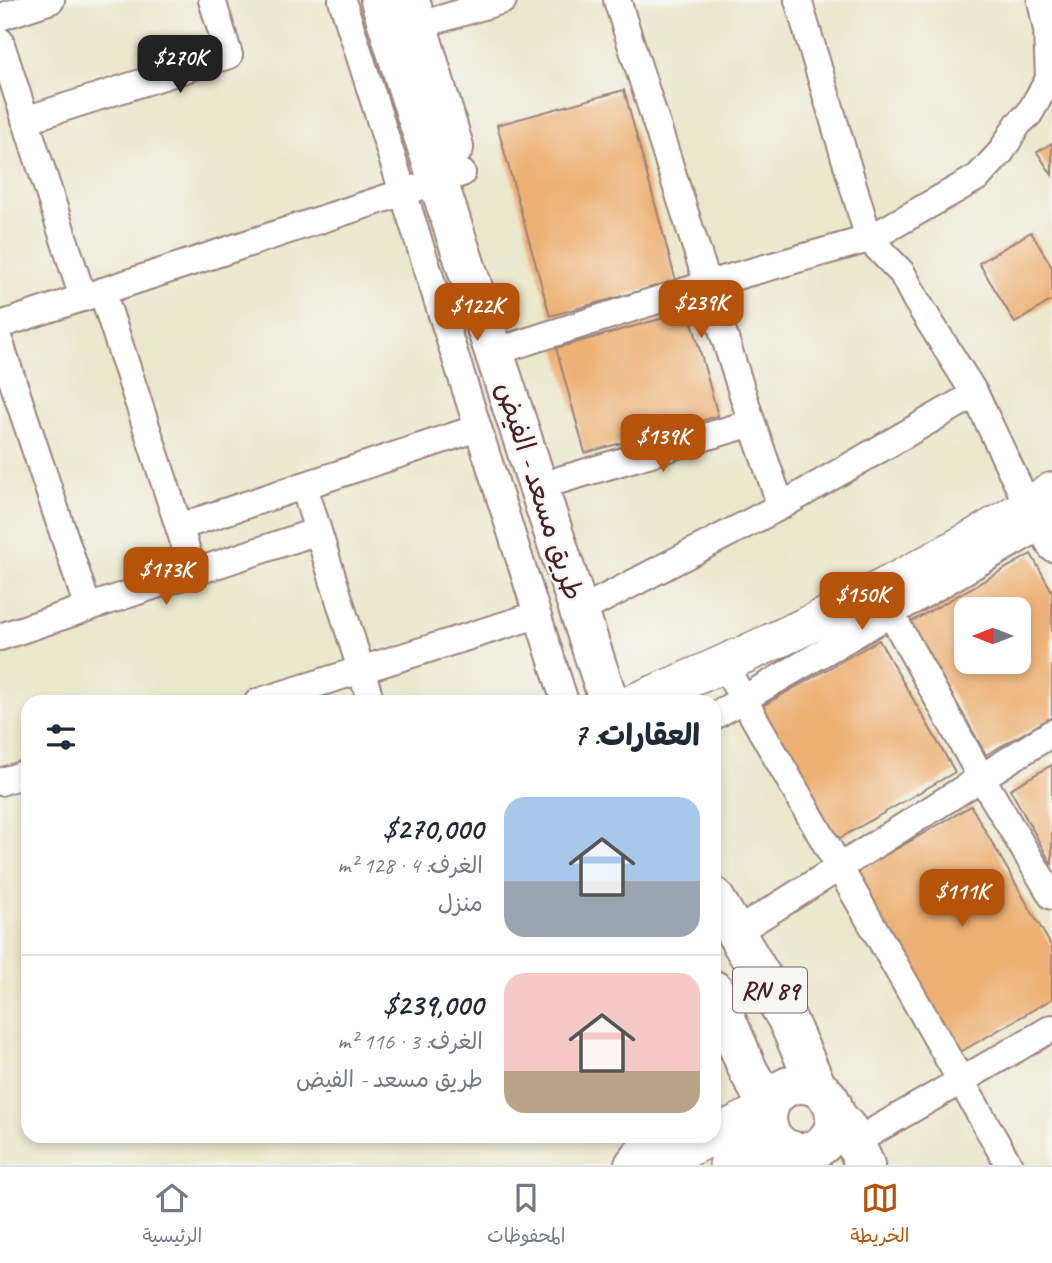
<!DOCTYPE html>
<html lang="ar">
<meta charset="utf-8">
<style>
:root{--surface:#fff;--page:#f6f6f7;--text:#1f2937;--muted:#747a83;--line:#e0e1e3;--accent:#b45309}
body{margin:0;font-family:Caveat,"Playpen Sans Arabic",sans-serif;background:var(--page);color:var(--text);direction:rtl;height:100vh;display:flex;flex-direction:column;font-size:26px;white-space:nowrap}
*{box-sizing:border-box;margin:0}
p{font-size:23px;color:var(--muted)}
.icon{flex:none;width:38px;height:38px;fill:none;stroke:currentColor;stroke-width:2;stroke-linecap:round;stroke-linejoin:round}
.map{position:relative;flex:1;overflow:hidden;direction:ltr}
.sheet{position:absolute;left:21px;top:695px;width:700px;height:448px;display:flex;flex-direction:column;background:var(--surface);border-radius:21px;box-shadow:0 4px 10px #0003;direction:rtl}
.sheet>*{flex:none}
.needle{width:46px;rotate:270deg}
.controls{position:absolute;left:954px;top:597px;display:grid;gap:14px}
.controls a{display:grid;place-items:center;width:77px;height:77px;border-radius:14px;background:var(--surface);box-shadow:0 4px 10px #0003;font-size:35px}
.price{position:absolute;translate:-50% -60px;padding:0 16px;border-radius:14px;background:var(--accent);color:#fff;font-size:23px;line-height:46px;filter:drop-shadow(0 2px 4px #0008)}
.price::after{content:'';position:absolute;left:50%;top:42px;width:21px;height:16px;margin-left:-10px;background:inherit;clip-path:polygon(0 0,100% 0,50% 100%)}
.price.on{background:#222;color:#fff}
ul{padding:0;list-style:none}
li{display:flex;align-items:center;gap:21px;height:175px;padding:0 21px}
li+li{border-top:2px solid var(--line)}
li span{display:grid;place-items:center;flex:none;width:196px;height:140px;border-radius:21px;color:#555}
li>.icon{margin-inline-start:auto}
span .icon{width:84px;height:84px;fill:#fffc;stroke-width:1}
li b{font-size:30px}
h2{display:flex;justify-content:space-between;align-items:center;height:84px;padding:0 21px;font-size:30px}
.dock{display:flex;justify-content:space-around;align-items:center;height:98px;border-top:2px solid var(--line);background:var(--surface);font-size:19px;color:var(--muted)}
.dock a{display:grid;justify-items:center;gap:4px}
.dock .on{color:var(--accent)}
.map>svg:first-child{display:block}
</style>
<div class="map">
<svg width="1052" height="1165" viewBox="0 0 1052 1165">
<rect width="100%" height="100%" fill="#f6f6f2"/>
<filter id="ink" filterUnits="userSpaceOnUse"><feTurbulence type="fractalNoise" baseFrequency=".0143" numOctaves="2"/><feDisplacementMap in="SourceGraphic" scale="14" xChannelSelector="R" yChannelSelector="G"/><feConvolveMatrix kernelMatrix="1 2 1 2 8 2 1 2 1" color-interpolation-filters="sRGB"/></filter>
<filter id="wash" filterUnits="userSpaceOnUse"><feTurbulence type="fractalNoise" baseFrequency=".00686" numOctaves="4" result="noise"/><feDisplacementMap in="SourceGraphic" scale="28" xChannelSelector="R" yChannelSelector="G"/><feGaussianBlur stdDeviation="1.57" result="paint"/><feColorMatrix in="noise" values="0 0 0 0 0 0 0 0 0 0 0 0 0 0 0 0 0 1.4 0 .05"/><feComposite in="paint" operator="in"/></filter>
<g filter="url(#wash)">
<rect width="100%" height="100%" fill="#ebe7cc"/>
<g id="blocks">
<path fill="#edb174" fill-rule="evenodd" d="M 624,90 L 676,281 L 550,316 L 497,125 Z
M 1052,143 L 1052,175 L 1037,152 Z
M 1031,232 L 1052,267 L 1052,300 L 1015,323 L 979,263 Z
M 689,311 L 718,416 L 585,453 L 556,348 Z
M 1031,554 L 1052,591 L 1052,717 L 986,755 L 911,622 ZM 966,609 L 1018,609 L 1018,662 L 966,662 Z
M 879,640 L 955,772 L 835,841 L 759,708 Z
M 1052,765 L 1052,865 L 1010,789 Z
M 971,806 L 1052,947 L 1052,999 L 957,1054 L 853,874 Z"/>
</g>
</g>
<g filter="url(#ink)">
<use href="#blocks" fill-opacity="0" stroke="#9a837c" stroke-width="2"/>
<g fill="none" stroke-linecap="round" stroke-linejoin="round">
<g stroke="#9a837c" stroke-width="30">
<path id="street" d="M 342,0 L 565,702
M 798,0 L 869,239 L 902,273 L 916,300 L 975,394 L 1028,506 L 1052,548
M 0,17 L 51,0
M 417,26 L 503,0
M 0,41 L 83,298
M 25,120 L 229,55 L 212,0
M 102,291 L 194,573
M 0,325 L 462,173
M 0,343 L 88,608
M 494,352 L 708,284 L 869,239 L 978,177 L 1001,152 L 1018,124 L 1029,114 L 1049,79 L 1047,30 L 1041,0
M 560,480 L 752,423
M 304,486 L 371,702
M 781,506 L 975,394
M 179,527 L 478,428
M 883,599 L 981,777 L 1052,896
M 597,602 L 781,506 L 752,423 L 617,0
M 0,637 L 318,531
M 724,665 L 1009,1165
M 258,702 L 537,615
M 714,716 L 1052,520
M 0,782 L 28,773
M 735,933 L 1052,733
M 855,1142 L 1052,1028"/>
</g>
<g stroke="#9a837c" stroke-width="40">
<path id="secondary" d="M 635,702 C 779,642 920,575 1052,491
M 714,1135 L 769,1108
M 654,1165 L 713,1136
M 728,1165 L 781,1145"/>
</g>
<g stroke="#9a837c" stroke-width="42">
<path id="primary" d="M 380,0 L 408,90 L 609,702
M 410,0 L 454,147
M 714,897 L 787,1019 L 817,1087
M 714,990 L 748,1070 L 769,1108
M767 1118a34 34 0 1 1 68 0a34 34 0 1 1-68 0Z
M 835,1114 L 850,1132 L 865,1165
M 634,1165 L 657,1136"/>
</g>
<use href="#street" stroke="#fff" stroke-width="26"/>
<use href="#secondary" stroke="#fff" stroke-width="37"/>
<use href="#primary" stroke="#fff" stroke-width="38"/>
</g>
</g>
<g text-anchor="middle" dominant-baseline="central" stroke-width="5" stroke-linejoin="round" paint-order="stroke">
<rect fill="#f6f6f2" stroke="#7e6067" stroke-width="2" x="733" y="967.5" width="74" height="45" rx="5"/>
<g font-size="26" font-weight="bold" fill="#4a1f2b">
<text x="770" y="990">RN 89</text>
</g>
<g font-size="28" fill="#4a1f2b" stroke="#f6f6f2">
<text transform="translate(540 491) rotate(72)">طريق مسعد - الفيض</text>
</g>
</g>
</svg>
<div class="controls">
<a><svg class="needle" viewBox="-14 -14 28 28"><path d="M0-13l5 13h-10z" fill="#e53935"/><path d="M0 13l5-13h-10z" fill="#747a83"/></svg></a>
</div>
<b class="price on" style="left:180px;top:95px">$270K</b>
<b class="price" style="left:701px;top:340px">$239K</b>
<b class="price" style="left:477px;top:343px">$122K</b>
<b class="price" style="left:663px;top:474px">$139K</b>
<b class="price" style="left:166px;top:607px">$173K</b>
<b class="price" style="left:862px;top:632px">$150K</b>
<b class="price" style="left:962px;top:929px">$111K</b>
<section class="sheet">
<h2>العقارات: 7<svg class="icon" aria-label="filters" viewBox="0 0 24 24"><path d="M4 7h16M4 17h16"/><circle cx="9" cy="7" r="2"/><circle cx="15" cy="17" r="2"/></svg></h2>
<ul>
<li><span style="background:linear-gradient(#a9c7e8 60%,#9aa5b1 0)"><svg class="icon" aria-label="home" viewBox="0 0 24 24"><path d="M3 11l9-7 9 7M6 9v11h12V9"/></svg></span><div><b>$270,000</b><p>الغرف: 4 · 128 m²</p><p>منزل</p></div></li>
<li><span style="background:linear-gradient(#f6c9c9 70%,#b9a48a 0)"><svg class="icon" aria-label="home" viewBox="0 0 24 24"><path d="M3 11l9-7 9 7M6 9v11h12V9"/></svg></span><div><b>$239,000</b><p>الغرف: 3 · 116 m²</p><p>طريق مسعد - الفيض</p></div></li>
</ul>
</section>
</div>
<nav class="dock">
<a class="on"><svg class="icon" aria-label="map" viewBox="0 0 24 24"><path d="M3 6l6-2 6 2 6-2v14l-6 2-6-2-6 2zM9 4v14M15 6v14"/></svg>الخريطة</a>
<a><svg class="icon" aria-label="saved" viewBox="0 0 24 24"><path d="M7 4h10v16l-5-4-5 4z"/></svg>المحفوظات</a>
<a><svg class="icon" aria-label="home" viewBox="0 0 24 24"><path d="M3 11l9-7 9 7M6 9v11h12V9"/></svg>الرئيسية</a>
</nav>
